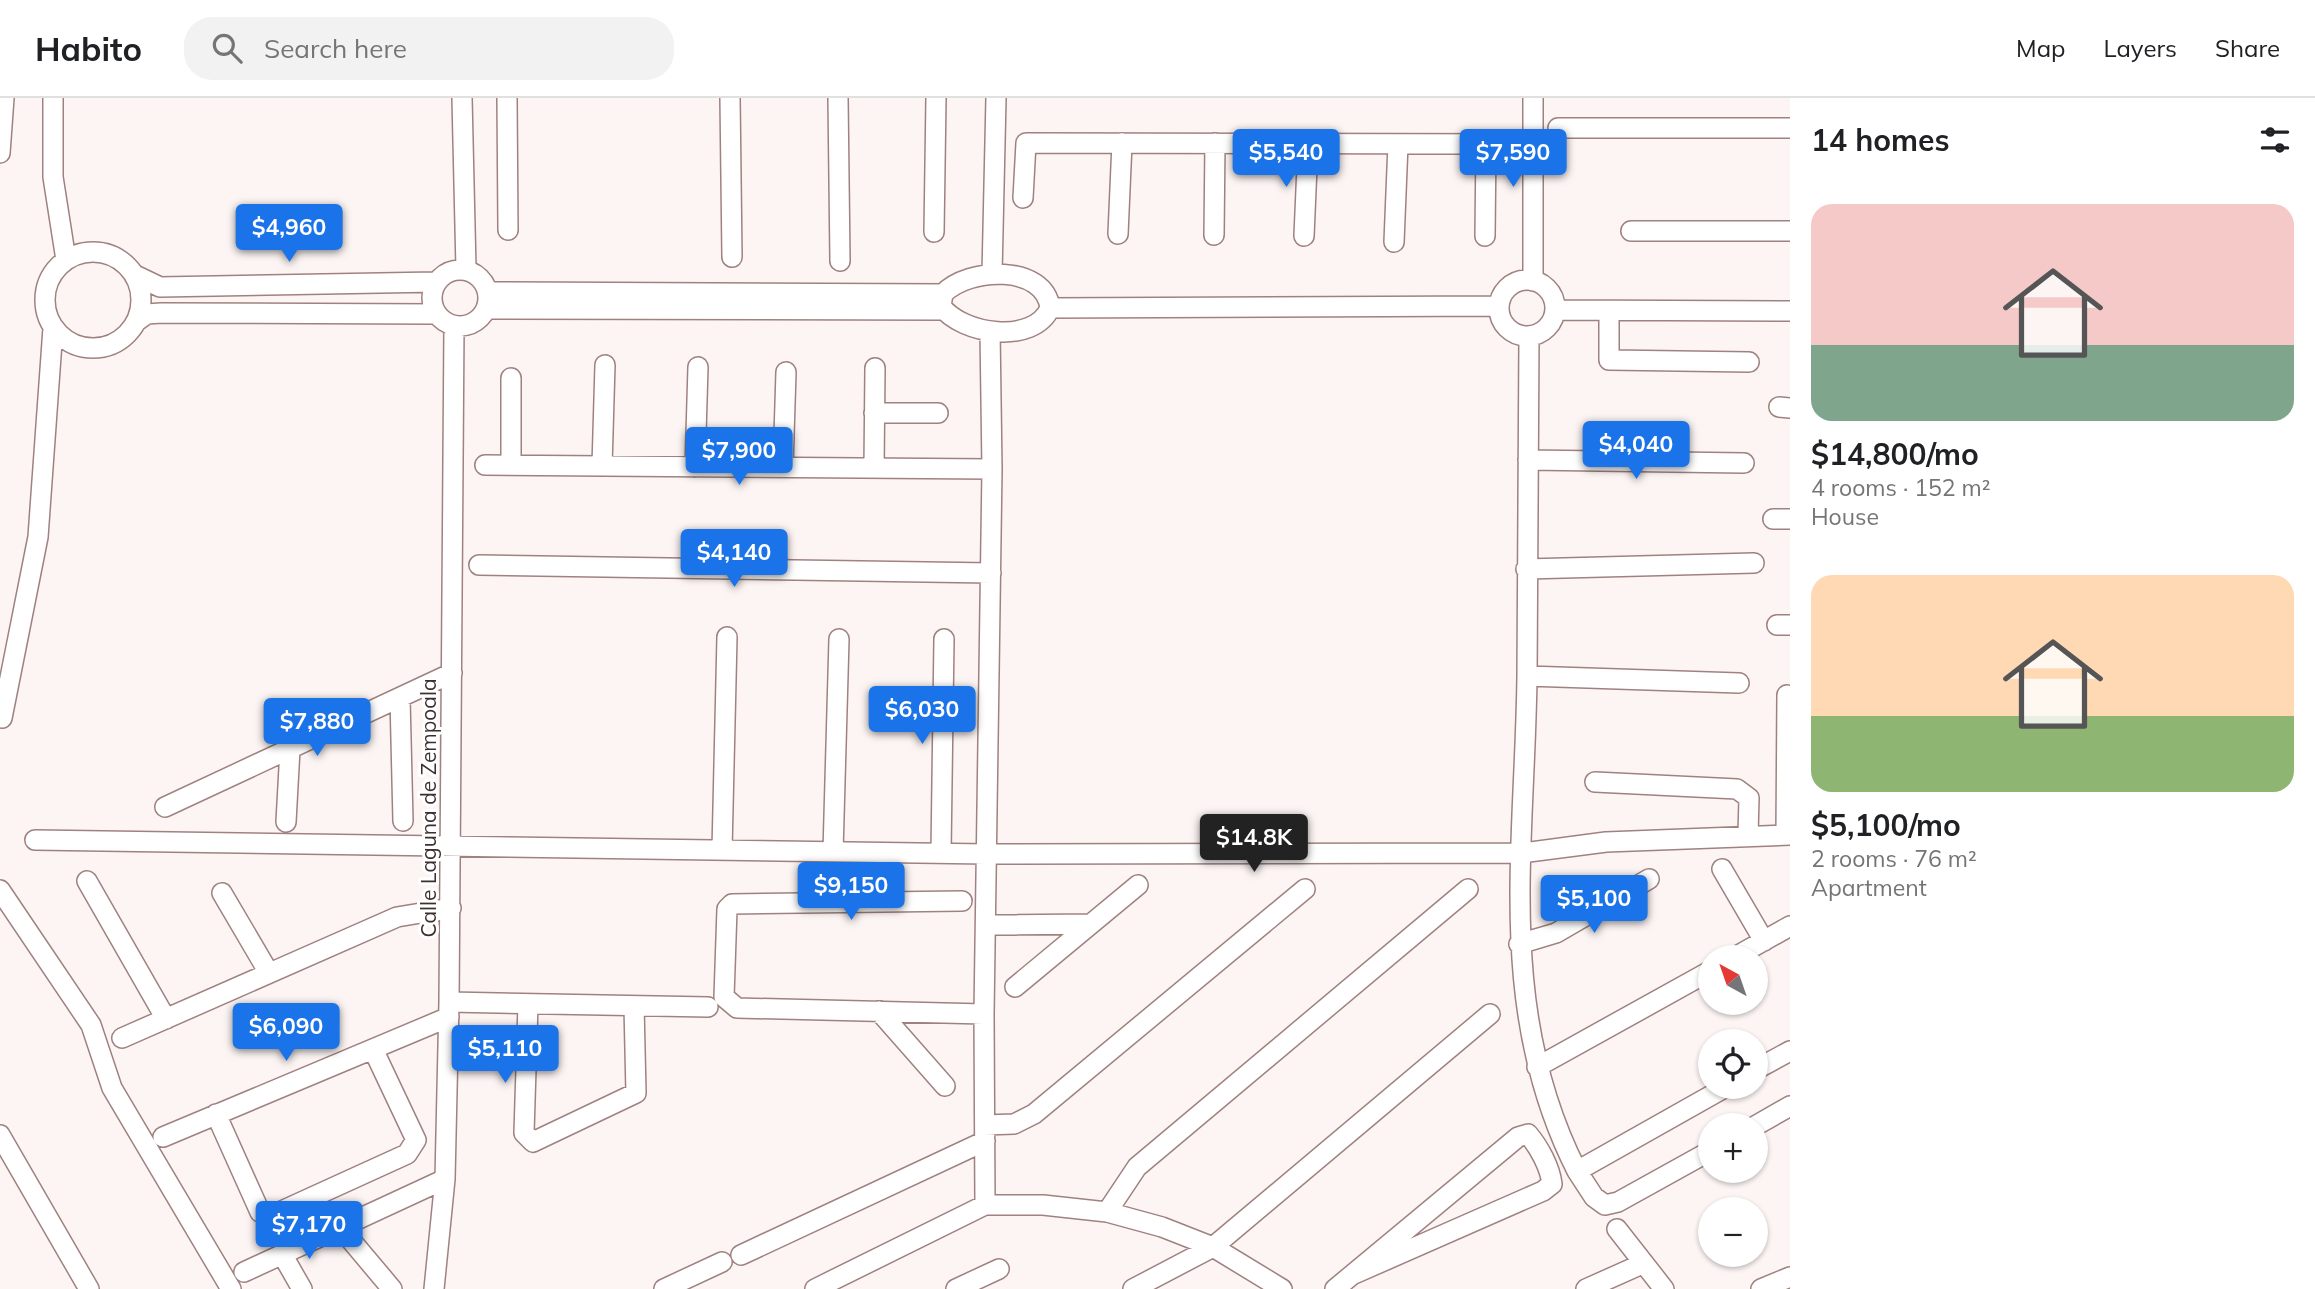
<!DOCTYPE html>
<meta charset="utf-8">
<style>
:root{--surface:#fff;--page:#f2f2f2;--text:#202124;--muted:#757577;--line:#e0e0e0;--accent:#1a73e8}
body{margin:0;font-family:Mulish,sans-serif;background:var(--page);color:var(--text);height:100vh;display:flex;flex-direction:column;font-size:26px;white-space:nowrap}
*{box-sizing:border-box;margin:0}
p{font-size:23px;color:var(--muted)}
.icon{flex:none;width:38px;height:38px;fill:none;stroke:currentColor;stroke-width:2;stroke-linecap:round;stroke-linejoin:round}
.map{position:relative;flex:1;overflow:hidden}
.details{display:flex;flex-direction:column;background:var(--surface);width:525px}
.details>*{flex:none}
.needle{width:46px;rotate:320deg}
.buttons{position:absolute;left:1698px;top:847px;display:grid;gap:14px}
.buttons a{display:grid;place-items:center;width:70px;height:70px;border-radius:50%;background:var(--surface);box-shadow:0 2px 5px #0004;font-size:35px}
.price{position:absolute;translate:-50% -60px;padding:0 16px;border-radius:7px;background:var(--accent);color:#fff;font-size:23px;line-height:46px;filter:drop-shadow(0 2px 4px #0008)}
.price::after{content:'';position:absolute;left:50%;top:42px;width:21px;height:16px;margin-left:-10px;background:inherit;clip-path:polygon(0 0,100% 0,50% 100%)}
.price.on{background:#222;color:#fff}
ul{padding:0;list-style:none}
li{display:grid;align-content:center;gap:14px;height:371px;padding:0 21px}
li span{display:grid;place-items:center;height:217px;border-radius:21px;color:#555}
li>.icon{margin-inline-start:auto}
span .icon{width:126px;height:126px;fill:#fffc;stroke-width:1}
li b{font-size:30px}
h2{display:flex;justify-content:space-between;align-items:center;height:84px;padding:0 21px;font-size:30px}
header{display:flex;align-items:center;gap:42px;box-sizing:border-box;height:98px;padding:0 35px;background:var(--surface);border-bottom:2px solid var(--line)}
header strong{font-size:33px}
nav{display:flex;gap:38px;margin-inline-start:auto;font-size:24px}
.search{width:490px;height:63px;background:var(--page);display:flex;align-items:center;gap:18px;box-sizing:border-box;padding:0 24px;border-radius:28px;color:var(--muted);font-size:26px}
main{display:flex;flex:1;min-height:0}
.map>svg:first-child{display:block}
</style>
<header>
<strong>Habito</strong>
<div class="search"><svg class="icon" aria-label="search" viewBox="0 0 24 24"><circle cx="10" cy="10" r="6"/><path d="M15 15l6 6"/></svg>Search here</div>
<nav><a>Map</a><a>Layers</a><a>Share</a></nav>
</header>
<main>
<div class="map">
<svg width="1790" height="1191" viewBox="0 0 1790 1191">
<rect width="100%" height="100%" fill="#fcf5f4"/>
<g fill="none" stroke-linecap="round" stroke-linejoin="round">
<g stroke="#9f827f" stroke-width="22">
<path id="street" d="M 53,0 L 53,79 L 66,162
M 462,0 L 466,171
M 507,0 L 508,132
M 730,0 L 732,159
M 838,0 L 840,163
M 1558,30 L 1790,30
M 0,55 L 4,0
M 1023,100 L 1026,45 L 1533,46
M 1631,133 L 1790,133
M 934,134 L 936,0
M 1118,136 L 1122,45
M 1214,137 L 1215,45
M 1304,138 L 1308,45
M 1485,138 L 1486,46
M 1394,144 L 1398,46
M45 202a48 48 0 1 1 96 0a48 48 0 1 1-96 0Z
M432 200a28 28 0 1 1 56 0a28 28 0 1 1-56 0Z
M 992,176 L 996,0
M 135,177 L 160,189 L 436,184
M1499 210a28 28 0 1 1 56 0a28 28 0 1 1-56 0Z
M 1533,183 L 1533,0
M 488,194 L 943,196 C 968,169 1045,166 1050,210 C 1034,247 962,237 941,208 L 943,196
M 1050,210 L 1499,208
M 486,211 L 944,212
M 1555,212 L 1790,213
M 1609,213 L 1609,262 L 1749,264
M 137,223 L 147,216 L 161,215 L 436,216
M 1529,238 C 1528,352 1528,465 1527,578 C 1525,751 1495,912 1577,1073 L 1726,989
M 1779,309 L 1790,310
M 874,315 L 938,315
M 1528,362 L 1744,365
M 485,367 L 992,371
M 511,367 L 511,280
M 602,368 L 605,267
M 695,369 L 698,269
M 783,369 L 786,274
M 874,370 L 875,270
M 1773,421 L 1790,421
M 479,467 L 991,475
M 1526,471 L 1754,465
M 1777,527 L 1790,527
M 1527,578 L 1739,585
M 400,600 L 403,723
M 2,620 L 38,439 L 53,230
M 1595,684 L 1737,691 L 1749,700 L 1748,737
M 165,709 L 452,575
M 286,724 L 290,651
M 1786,737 L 1787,597
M 35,742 L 987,756 L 1522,755 L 1606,744 L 1790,737
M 722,752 L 727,539
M 833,754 L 839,541
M 941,755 L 944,541
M 1722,771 L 1764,843
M 87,783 L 166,921
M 0,792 L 91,927 L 112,990 L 231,1191
M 222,795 L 269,875
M 962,803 L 732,806 L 727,811 L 724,899 L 737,910 L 984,916
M 986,827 L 1091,826
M 1519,846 L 1556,835 L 1649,781
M 1735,859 L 1790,828
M 1015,889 L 1138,787
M 449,904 L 708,909
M 528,906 L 524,1035 L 533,1044 L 636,995 L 634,908
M 879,913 L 945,988
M 122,940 L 397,819 L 451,810
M 1537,969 L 1710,873
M 1755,972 L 1790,953
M 216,1016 L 260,1114 L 273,1117 L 407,1056 L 416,1042 L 373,951
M 985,1027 L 1014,1026 L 1034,1016 L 1305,791
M 1755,1028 L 1790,1008
M 0,1037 L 89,1191
M 163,1039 L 449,919
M 1577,1073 L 1594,1099 L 1605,1107 L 1618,1104 L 1710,1053
M 985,1107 L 984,916 L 992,371 L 990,233
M 1107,1114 L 1137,1069 L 1468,791
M 339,1128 L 392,1191
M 1617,1131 L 1664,1191
M 282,1156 L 302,1191
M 741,1157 L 985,1043
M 244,1174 L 445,1081
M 434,1191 L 445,1081 L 449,904 L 454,228
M 664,1191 L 722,1164
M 815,1191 L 985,1107 L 1043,1107 L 1107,1114 L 1162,1129 L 1213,1149 L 1282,1191
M 956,1191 L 999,1171
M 1133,1191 L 1213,1149 L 1490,916
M 1335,1191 L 1518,1039 L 1528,1036 C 1539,1049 1550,1069 1552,1086 L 1543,1093 L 1354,1176
M 1586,1191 L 1642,1166
M 1761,1191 L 1790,1179"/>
</g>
<use href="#street" stroke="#fff" stroke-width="19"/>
</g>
<g text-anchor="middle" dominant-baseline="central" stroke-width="6" stroke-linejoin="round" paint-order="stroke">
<g font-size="21" fill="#3c302f" stroke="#fff">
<text transform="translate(428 710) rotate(-90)">Calle Laguna de Zempoala</text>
</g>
</g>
</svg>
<div class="buttons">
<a><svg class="needle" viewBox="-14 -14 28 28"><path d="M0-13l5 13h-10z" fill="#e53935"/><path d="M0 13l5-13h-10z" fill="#757577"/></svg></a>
<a><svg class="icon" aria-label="locate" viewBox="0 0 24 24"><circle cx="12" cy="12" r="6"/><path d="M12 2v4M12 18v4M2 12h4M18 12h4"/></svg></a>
<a>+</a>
<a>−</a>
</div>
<b class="price" style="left:1286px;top:91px">$5,540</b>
<b class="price" style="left:1513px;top:91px">$7,590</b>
<b class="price" style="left:289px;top:166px">$4,960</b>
<b class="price" style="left:1636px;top:383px">$4,040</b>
<b class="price" style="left:739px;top:389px">$7,900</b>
<b class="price" style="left:734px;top:491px">$4,140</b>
<b class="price" style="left:922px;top:648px">$6,030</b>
<b class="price" style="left:317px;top:660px">$7,880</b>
<b class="price on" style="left:1254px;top:776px">$14.8K</b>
<b class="price" style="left:851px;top:824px">$9,150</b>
<b class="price" style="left:1594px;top:837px">$5,100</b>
<b class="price" style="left:286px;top:965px">$6,090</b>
<b class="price" style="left:505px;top:987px">$5,110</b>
<b class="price" style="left:309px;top:1163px">$7,170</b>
</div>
<section class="details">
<h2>14 homes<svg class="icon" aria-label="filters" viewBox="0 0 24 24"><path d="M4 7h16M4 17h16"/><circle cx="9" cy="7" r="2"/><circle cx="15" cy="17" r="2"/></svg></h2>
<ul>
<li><span style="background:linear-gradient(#f6c9c9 65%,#7fa58c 0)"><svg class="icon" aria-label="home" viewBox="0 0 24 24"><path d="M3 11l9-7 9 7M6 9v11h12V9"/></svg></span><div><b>$14,800/mo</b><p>4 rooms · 152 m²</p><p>House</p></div></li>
<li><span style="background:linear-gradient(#ffd9b3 65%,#8fb573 0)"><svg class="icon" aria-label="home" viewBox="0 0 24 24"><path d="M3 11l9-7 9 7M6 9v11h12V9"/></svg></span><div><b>$5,100/mo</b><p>2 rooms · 76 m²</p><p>Apartment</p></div></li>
</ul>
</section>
</main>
